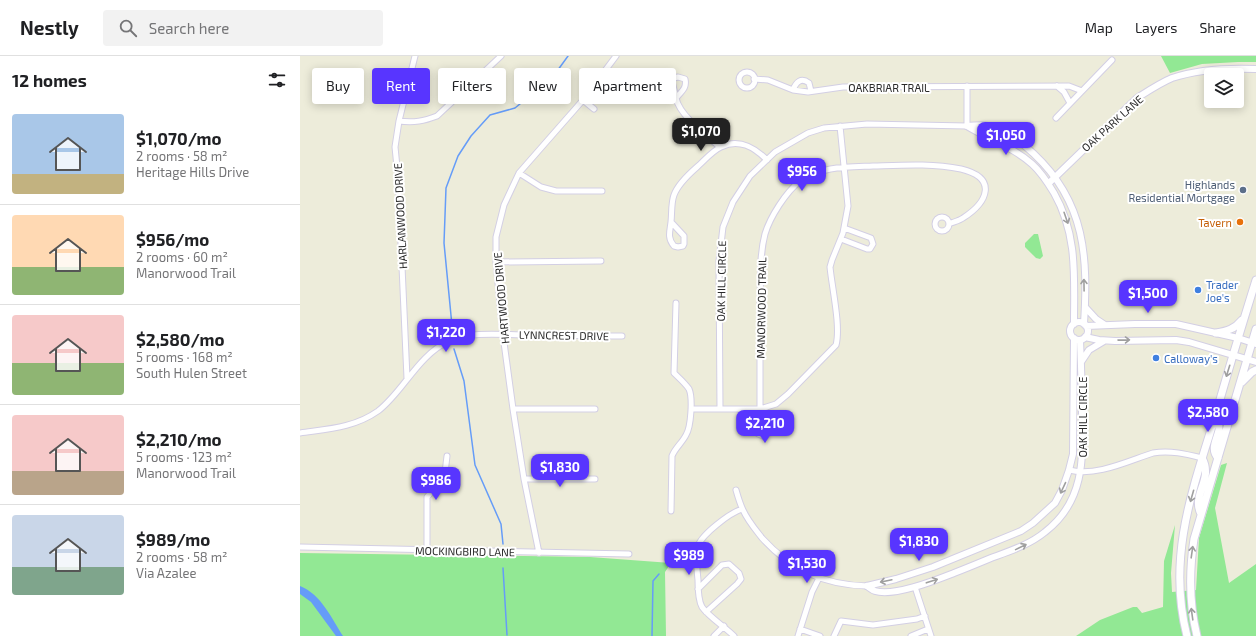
<!DOCTYPE html>
<meta charset="utf-8">
<style>
:root{--surface:#fff;--page:#f2f2f2;--text:#202124;--muted:#757577;--line:#e0e0e0;--accent:#5835ff}
body{margin:0;font-family:"Exo 2",sans-serif;background:var(--page);color:var(--text);height:100vh;display:flex;flex-direction:column;font-size:15px;white-space:nowrap}
*{box-sizing:border-box;margin:0}
p{font-size:13px;color:var(--muted)}
.icon{flex:none;width:22px;height:22px;fill:none;stroke:currentColor;stroke-width:2;stroke-linecap:round;stroke-linejoin:round}
.map{position:relative;flex:1;overflow:hidden}
.panel{display:flex;flex-direction:column;background:var(--surface);width:300px}
.panel>*{flex:none}
.guide{position:absolute;left:12px;top:12px;width:380px;height:36px;display:flex;gap:8px}
.buttons{position:absolute;left:904px;top:12px;display:grid;gap:8px}
.buttons a{display:grid;place-items:center;width:40px;height:40px;border-radius:4px;background:var(--surface);box-shadow:0 2px 10px #0003;font-size:20px}
.price{position:absolute;translate:-50% -34px;padding:0 9px;border-radius:8px;background:var(--accent);color:#fff;font-size:13px;line-height:26px;filter:drop-shadow(0 1px 2px #0008)}
.price::after{content:'';position:absolute;left:50%;top:24px;width:12px;height:9px;margin-left:-6px;background:inherit;clip-path:polygon(0 0,100% 0,50% 100%)}
.price.current{background:#222;color:#fff}
ul{padding:0;list-style:none}
li{display:flex;align-items:center;gap:12px;height:100px;padding:0 12px}
li+li{border-top:1px solid var(--line)}
li span{display:grid;place-items:center;flex:none;width:112px;height:80px;border-radius:4px;color:#555}
li>.icon{margin-inline-start:auto}
span .icon{width:48px;height:48px;fill:#fffc;stroke-width:1}
li b{font-size:17px}
h2{display:flex;justify-content:space-between;align-items:center;height:48px;padding:0 12px;font-size:17px}
.tag{padding:0 14px;border-radius:4px;background:var(--surface);box-shadow:0 2px 10px #0003;font-size:14px;line-height:36px}
.tag.current{background:var(--accent);color:#fff}
header{display:flex;align-items:center;gap:24px;box-sizing:border-box;height:56px;padding:0 20px;background:var(--surface);border-bottom:1px solid var(--line)}
header strong{font-size:19px}
nav{display:flex;gap:22px;margin-inline-start:auto;font-size:14px}
.search{width:280px;height:36px;background:var(--page);display:flex;align-items:center;gap:10px;box-sizing:border-box;padding:0 14px;border-radius:4px;color:var(--muted);font-size:15px}
main{display:flex;flex:1;min-height:0}
.map>svg:first-child{display:block}
</style>
<header>
<strong>Nestly</strong>
<div class="search"><svg class="icon" aria-label="search" viewBox="0 0 24 24"><circle cx="10" cy="10" r="6"/><path d="M15 15l6 6"/></svg>Search here</div>
<nav><a>Map</a><a>Layers</a><a>Share</a></nav>
</header>
<main>
<section class="panel">
<h2>12 homes<svg class="icon" aria-label="filters" viewBox="0 0 24 24"><path d="M4 7h16M4 17h16"/><circle cx="9" cy="7" r="2"/><circle cx="15" cy="17" r="2"/></svg></h2>
<ul>
<li><span style="background:linear-gradient(#a9c7e8 75%,#c2b280 0)"><svg class="icon" aria-label="home" viewBox="0 0 24 24"><path d="M3 11l9-7 9 7M6 9v11h12V9"/></svg></span><div><b>$1,070/mo</b><p>2 rooms · 58 m²</p><p>Heritage Hills Drive</p></div></li>
<li><span style="background:linear-gradient(#ffd9b3 65%,#8fb573 0)"><svg class="icon" aria-label="home" viewBox="0 0 24 24"><path d="M3 11l9-7 9 7M6 9v11h12V9"/></svg></span><div><b>$956/mo</b><p>2 rooms · 60 m²</p><p>Manorwood Trail</p></div></li>
<li><span style="background:linear-gradient(#f6c9c9 60%,#8fb573 0)"><svg class="icon" aria-label="home" viewBox="0 0 24 24"><path d="M3 11l9-7 9 7M6 9v11h12V9"/></svg></span><div><b>$2,580/mo</b><p>5 rooms · 168 m²</p><p>South Hulen Street</p></div></li>
<li><span style="background:linear-gradient(#f6c9c9 70%,#b9a48a 0)"><svg class="icon" aria-label="home" viewBox="0 0 24 24"><path d="M3 11l9-7 9 7M6 9v11h12V9"/></svg></span><div><b>$2,210/mo</b><p>5 rooms · 123 m²</p><p>Manorwood Trail</p></div></li>
<li><span style="background:linear-gradient(#c9d6e8 65%,#7fa58c 0)"><svg class="icon" aria-label="home" viewBox="0 0 24 24"><path d="M3 11l9-7 9 7M6 9v11h12V9"/></svg></span><div><b>$989/mo</b><p>2 rooms · 58 m²</p><p>Via Azalee</p></div></li>
</ul>
</section>
<div class="map">
<svg width="956" height="580" viewBox="0 0 956 580">
<rect width="100%" height="100%" fill="#edecda"/>
<path fill="#92e894" d="M 861,0 L 956,0 L 956,6 L 938,6 L 902,8 L 870,17 Z
M 734,178 L 738,178 L 743,200 L 740,203 L 736,202 L 725,191 L 725,187 Z
M 927,407 L 915,452 L 929,527 L 956,508 L 956,580 L 776,580 L 800,564 L 833,551 L 837,551 L 842,557 L 863,551 L 864,505 L 875,469 L 871,517 L 872,536 L 896,534 L 899,482 L 921,409 Z
M 0,497 L 290,501 L 371,507 L 365,516 L 366,580 L 0,580 Z"/>
<path fill="#659cf8" d="M 0,530 C 21,538 32,563 43,580 L 36,580 L 11,546 L 0,538 Z"/>
<g fill="none" stroke-linecap="round" stroke-linejoin="round">
<path stroke="#659cf8" stroke-width="1.5" d="M 153,280 L 144,187 L 146,132 L 158,100 L 171,80 L 190,59 L 215,52 L 226,43 L 236,30 L 255,18 L 268,0
M 154,293 L 164,325 L 175,409 L 201,468 L 203,488
M 203,512 L 207,579
M 352,580 L 353,525 L 359,518"/>
<g stroke="#d3cfe4" stroke-width="7">
<path id="minor" d="M439 24a8 8 0 1 1 16 0a8 8 0 1 1-16 0Z
M 378,21 L 385,23 C 387,32 382,35 376,42 L 372,25 L 374,22 Z
M 454,23 L 468,24 L 493,34 L 508,36 L 543,31 L 769,30 L 782,35
M 757,30 L 764,36 L 770,47
M 493,34 C 496,26 501,21 509,27 L 511,35
M 376,42 C 379,59 407,80 420,91
M 283,44 L 294,53
M 756,62 L 812,4
M 99,65 C 114,67 124,65 137,60 L 201,0
M 219,117 L 241,131 L 256,135 L 302,135
M635 168a7 7 0 1 1 14 0a7 7 0 1 1-14 0Z
M 371,166 C 372,157 371,147 374,139 C 378,128 389,118 397,111 C 404,105 412,95 421,91 C 439,82 454,91 467,104
M 371,166 L 384,180 L 384,188 L 383,190 L 378,191 L 374,190 C 367,182 370,175 371,166 Z
M 541,183 L 567,193 L 570,193 L 573,188 L 571,182 L 544,172
M 196,206 L 301,205
M 107,322 L 98,121 L 95,91 L 99,65 L 115,0
M 213,353 L 295,353
M 391,353 L 460,353 L 476,348 L 488,338 L 536,289 C 541,271 532,232 530,211 L 532,204 L 543,177 L 548,150 L 540,70
M 420,353 L 419,205 L 423,171 L 433,146 L 450,120 L 475,96 L 508,77 L 524,72 L 567,68 L 667,70 L 667,30
M 460,353 C 460,318 460,283 460,247 C 461,224 459,201 465,178 C 470,161 486,136 500,125 C 520,110 549,111 573,110 C 603,109 632,107 661,113 C 698,122 688,146 663,162 C 659,165 653,166 649,168
M 460,353 L 463,354 L 467,356 L 469,376 L 463,380 L 458,378 C 456,374 453,362 455,357 C 455,355 458,354 460,353 Z
M 455,368 L 468,365
M 0,377 C 27,373 54,372 78,355 C 103,336 118,299 149,285 C 173,275 202,279 227,279 C 259,279 290,280 322,280
M 769,414 C 796,421 828,405 853,397 C 870,394 886,398 902,402
M 224,423 L 295,423
M 436,434 C 438,441 440,448 443,454 C 448,465 455,473 462,482 C 491,514 524,529 567,530
M 371,455 L 372,400 C 375,392 382,387 386,379 C 391,371 393,342 389,333 C 385,327 379,322 374,317 L 376,247
M 0,491 L 329,498
M 127,494 L 127,441 L 141,425 L 145,417 L 147,400
M 239,497 L 224,423 L 213,353 L 203,279 L 196,206 L 196,181 L 204,149 L 219,117 L 283,44 L 316,0
M 615,531 L 631,580
M 398,533 L 422,509 L 429,508 L 439,517 L 441,523 L 437,528 L 406,556
M 500,573 L 520,580
M 414,580 L 424,570
M 434,580 C 425,571 408,560 402,551 C 398,544 398,532 398,524 C 397,513 395,501 398,490 C 402,478 430,457 442,453
M 498,580 L 512,536 L 519,522
M 534,580 L 541,565 L 573,569 L 617,563 L 625,560
M 611,580 L 628,573"/>
</g>
<g stroke="#d3cfe4" stroke-width="8">
<path id="tertiary" d="M 667,70 C 674,70 682,68 688,70 C 707,73 721,86 734,98 C 786,147 788,202 784,268
M 667,70 C 688,83 713,91 732,108 C 741,116 748,127 754,137 C 778,179 774,222 774,268
M 749,127 L 837,42 C 848,35 860,27 872,22 C 899,13 929,12 956,13
M 785,251 L 796,263 L 805,269
M770 275a9 9 0 1 1 18 0a9 9 0 1 1-18 0Z
M 786,270 L 835,268 L 876,268 L 938,282 L 956,288
M 785,281 L 799,284 L 815,285 L 876,284 L 889,286 L 956,306
M 781,306 L 789,294 L 804,285
M 567,530 C 570,532 572,534 575,535 C 594,541 636,524 654,517 C 667,512 679,507 691,502 C 710,495 729,489 745,476 C 785,445 783,403 782,357 C 782,333 781,308 780,284
M 567,530 L 596,523 L 633,511 L 721,475 L 733,467 L 755,447 L 762,434 L 769,414 L 773,398 L 774,282"/>
</g>
<g stroke="#d3cfe4" stroke-width="9">
<path id="secondary" d="M 916,277 C 927,275 935,273 942,264
M 942,326 L 952,316 L 956,314
M 918,402 C 910,393 917,384 919,374 C 919,369 918,363 919,358
M 901,458 C 891,438 914,424 902,402
M 887,580 C 867,502 892,435 915,361 C 928,315 942,269 956,224
M 897,580 C 889,548 889,516 894,483 L 956,273"/>
</g>
<use href="#minor" stroke="#fff" stroke-width="5"/>
<use href="#tertiary" stroke="#fff" stroke-width="6"/>
<use href="#secondary" stroke="#fff" stroke-width="7"/>
</g>
<defs><path id="oneway-shaft" d="M-6 0H5M1.5-3L5.5 0L1.5 3" fill="none" stroke-width="1.6" stroke-linecap="round" stroke-linejoin="round"/></defs>
<g stroke="#9f9f9f">
<use href="#oneway-shaft" transform="translate(766 162) rotate(71)"/>
<use href="#oneway-shaft" transform="translate(784 229) rotate(-91)"/>
<use href="#oneway-shaft" transform="translate(824 284) rotate(-1)"/>
<use href="#oneway-shaft" transform="translate(928 315) rotate(107)"/>
<use href="#oneway-shaft" transform="translate(763 432) rotate(115)"/>
<use href="#oneway-shaft" transform="translate(892 440) rotate(106)"/>
<use href="#oneway-shaft" transform="translate(721 491) rotate(-26)"/>
<use href="#oneway-shaft" transform="translate(892 496) rotate(-82)"/>
<use href="#oneway-shaft" transform="translate(586 525) rotate(168)"/>
<use href="#oneway-shaft" transform="translate(632 525) rotate(-18)"/>
<use href="#oneway-shaft" transform="translate(892 558) rotate(-98)"/>
</g>
<circle fill="#5c6f8a" stroke="#fff" stroke-width="1.5" cx="943" cy="134" r="4"/>
<circle fill="#e8710a" stroke="#fff" stroke-width="1.5" cx="940" cy="166" r="4"/>
<g fill="#3f7fe0" stroke="#fff" stroke-width="1.5">
<circle cx="898" cy="234" r="4"/>
<circle cx="856" cy="302" r="4"/>
</g>
<g text-anchor="middle" dominant-baseline="central" stroke-width="4" stroke-linejoin="round" paint-order="stroke">
<g font-size="11" fill="#2a2a2a" stroke="#fff">
<text x="589" y="31">OAKBRIAR TRAIL</text>
<text transform="translate(812 67) rotate(-42)">OAK PARK LANE</text>
<text transform="translate(100 160) rotate(-93)">HARLANWOOD DRIVE</text>
<text transform="translate(421 225) rotate(-89)">OAK HILL CIRCLE</text>
<text transform="translate(201 242) rotate(-95)">HARTWOOD DRIVE</text>
<text transform="translate(461 252) rotate(-89)">MANORWOOD TRAIL</text>
<text transform="translate(264 279) rotate(1)">LYNNCREST DRIVE</text>
<text transform="translate(782 361) rotate(-90)">OAK HILL CIRCLE</text>
<text transform="translate(165 495) rotate(1)">MOCKINGBIRD LANE</text>
</g>
<g font-size="11" fill="#4e5e75" stroke="#fff" text-anchor="end">
<text x="935" y="128">Highlands<tspan x="935" dy="13">Residential Mortgage</tspan></text>
</g>
<g font-size="11" fill="#c56008" stroke="#fff" text-anchor="end">
<text x="932" y="166">Tavern</text>
</g>
<g font-size="11" fill="#366cbe" stroke="#fff" text-anchor="start">
<text x="906" y="228">Trader<tspan x="906" dy="13">Joe's</tspan></text>
<text x="864" y="302">Calloway's</text>
</g>
</g>
</svg>
<div class="buttons">
<a><svg class="icon" aria-label="layers" viewBox="0 0 24 24"><path d="M12 4l9 5-9 5-9-5zM3 14l9 5 9-5"/></svg></a>
</div>
<b class="price current" style="left:401px;top:96px">$1,070</b>
<b class="price" style="left:706px;top:100px">$1,050</b>
<b class="price" style="left:502px;top:136px">$956</b>
<b class="price" style="left:848px;top:258px">$1,500</b>
<b class="price" style="left:146px;top:297px">$1,220</b>
<b class="price" style="left:908px;top:377px">$2,580</b>
<b class="price" style="left:465px;top:388px">$2,210</b>
<b class="price" style="left:260px;top:432px">$1,830</b>
<b class="price" style="left:136px;top:445px">$986</b>
<b class="price" style="left:619px;top:506px">$1,830</b>
<b class="price" style="left:389px;top:520px">$989</b>
<b class="price" style="left:507px;top:528px">$1,530</b>
<div class="guide">
<a class="tag">Buy</a>
<a class="tag current">Rent</a>
<a class="tag">Filters</a>
<a class="tag">New</a>
<a class="tag">Apartment</a>
</div>
</div>
</main>
